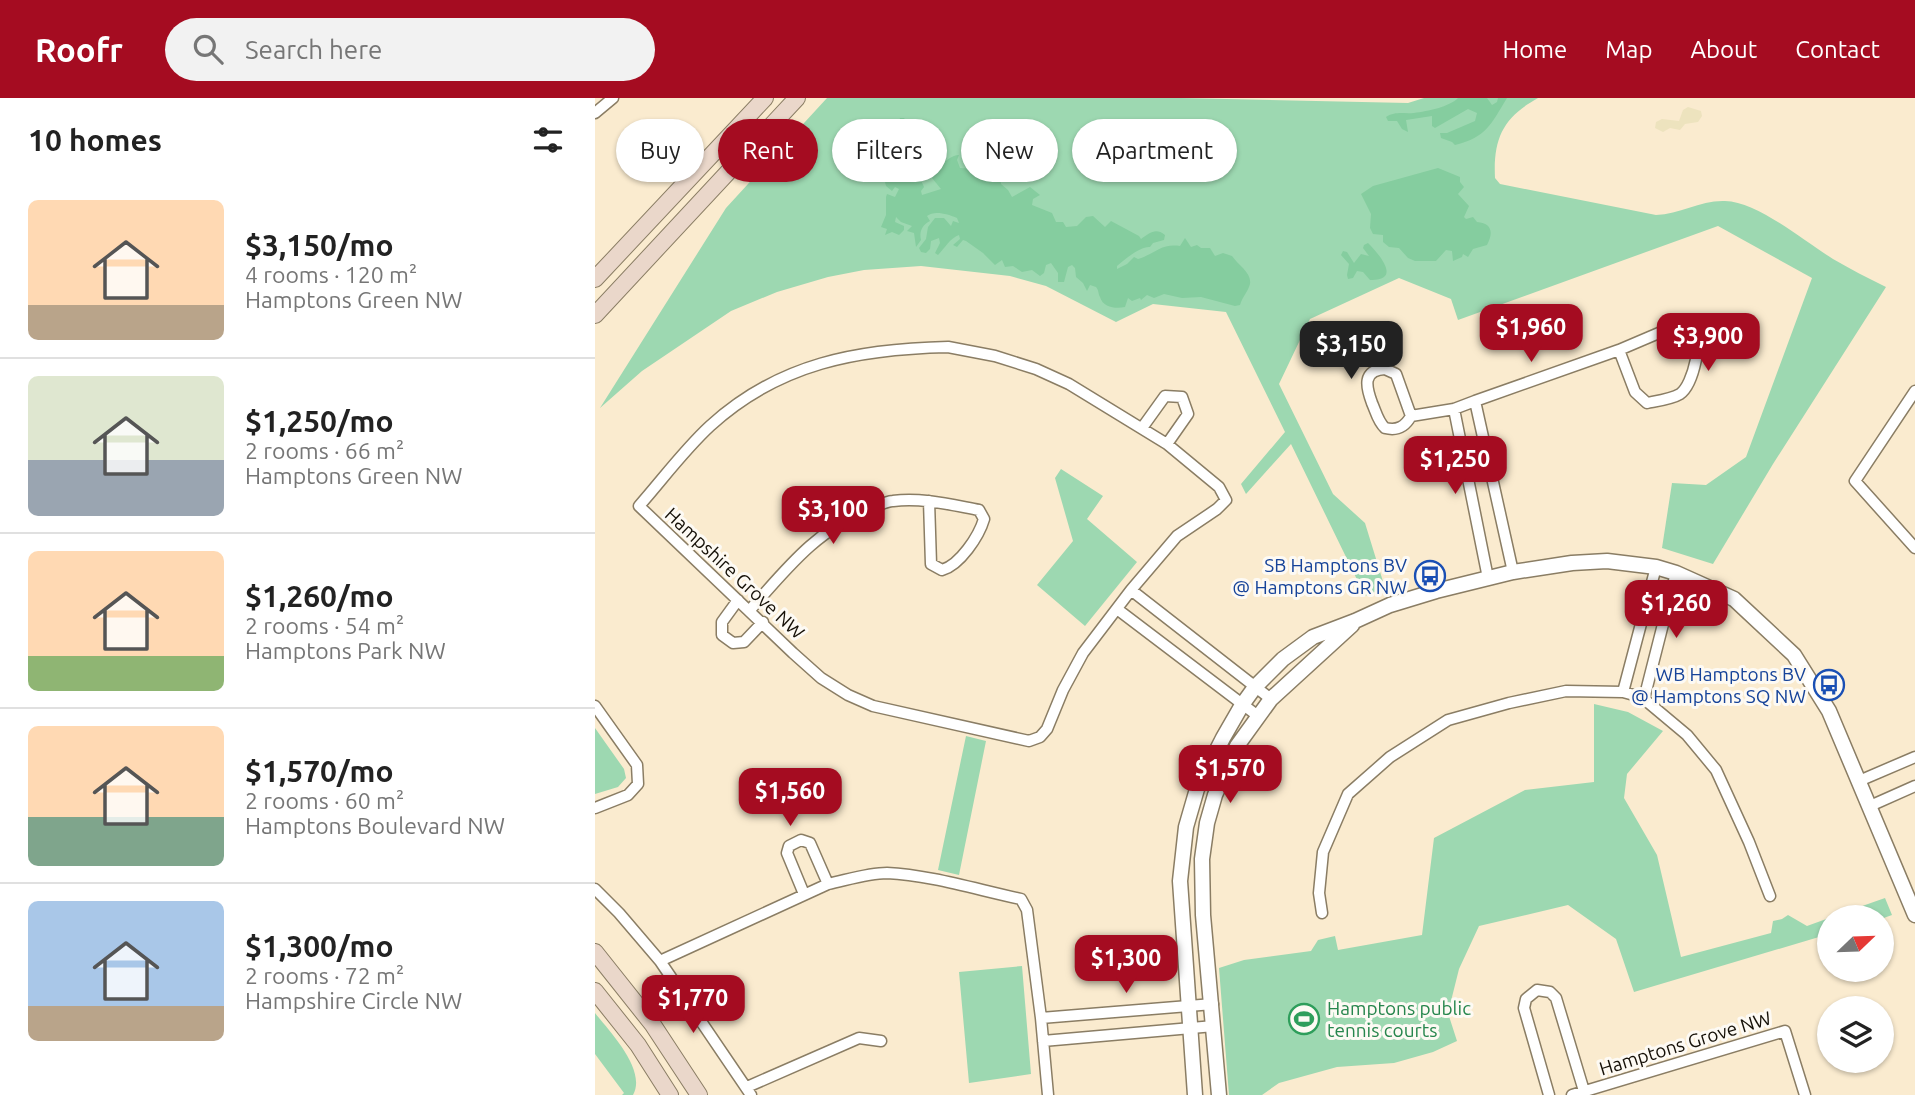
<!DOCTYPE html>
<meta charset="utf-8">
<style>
:root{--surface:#fff;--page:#f2f2f2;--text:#222;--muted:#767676;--line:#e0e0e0;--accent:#a50c21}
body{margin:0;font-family:Ubuntu,sans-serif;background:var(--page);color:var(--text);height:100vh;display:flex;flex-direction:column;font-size:26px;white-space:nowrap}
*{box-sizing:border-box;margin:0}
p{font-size:23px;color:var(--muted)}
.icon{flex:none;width:38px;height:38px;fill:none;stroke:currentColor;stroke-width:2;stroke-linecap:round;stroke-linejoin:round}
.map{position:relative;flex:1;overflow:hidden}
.side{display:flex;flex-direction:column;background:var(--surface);width:595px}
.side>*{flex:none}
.guide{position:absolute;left:21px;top:21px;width:665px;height:63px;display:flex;gap:14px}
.needle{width:46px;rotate:67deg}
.buttons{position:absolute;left:1222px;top:807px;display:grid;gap:14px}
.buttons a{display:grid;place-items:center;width:77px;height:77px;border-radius:50%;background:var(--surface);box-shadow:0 2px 5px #0004;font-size:35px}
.price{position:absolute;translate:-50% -60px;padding:0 16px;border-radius:14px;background:var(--accent);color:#fff;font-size:23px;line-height:46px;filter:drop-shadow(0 2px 4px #0008)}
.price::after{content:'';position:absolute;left:50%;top:42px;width:21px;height:16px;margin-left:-10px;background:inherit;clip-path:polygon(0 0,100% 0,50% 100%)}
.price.on{background:#222;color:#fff}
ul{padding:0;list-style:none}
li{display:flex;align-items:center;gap:21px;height:175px;padding:0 28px}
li+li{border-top:2px solid var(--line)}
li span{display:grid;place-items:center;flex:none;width:196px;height:140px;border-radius:10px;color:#555}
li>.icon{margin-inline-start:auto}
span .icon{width:84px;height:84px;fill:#fffc;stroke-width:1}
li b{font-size:30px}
h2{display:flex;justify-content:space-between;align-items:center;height:84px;padding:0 28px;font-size:30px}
.pill{padding:0 24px;border-radius:32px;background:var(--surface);box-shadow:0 2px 5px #0004;font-size:24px;line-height:63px}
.pill.on{background:var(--accent);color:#fff}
header{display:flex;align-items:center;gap:42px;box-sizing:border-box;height:98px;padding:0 35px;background:var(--accent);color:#fff}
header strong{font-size:33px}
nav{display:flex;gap:38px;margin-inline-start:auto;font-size:24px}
.search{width:490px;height:63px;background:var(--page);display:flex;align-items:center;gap:18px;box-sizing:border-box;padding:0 24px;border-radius:38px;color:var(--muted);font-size:26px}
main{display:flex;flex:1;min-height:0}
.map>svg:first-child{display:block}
</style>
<header>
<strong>Roofr</strong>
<div class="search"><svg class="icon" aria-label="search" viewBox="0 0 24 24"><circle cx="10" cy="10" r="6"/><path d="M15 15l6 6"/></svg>Search here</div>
<nav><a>Home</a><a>Map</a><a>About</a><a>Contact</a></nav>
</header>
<main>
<section class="side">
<h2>10 homes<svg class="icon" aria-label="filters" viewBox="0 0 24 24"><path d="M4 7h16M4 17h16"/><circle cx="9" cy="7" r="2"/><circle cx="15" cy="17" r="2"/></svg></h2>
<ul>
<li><span style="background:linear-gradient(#ffd9b3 75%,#b9a48a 0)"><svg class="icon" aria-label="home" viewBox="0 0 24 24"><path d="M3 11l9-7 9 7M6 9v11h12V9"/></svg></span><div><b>$3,150/mo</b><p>4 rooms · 120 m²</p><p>Hamptons Green NW</p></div></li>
<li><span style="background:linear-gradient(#dfe7d0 60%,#9aa5b1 0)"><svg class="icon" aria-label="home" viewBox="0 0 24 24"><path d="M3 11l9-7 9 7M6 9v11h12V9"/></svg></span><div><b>$1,250/mo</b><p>2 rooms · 66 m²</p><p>Hamptons Green NW</p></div></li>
<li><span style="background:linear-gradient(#ffd9b3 75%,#8fb573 0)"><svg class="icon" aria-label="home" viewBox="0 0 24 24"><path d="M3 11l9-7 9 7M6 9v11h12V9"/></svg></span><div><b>$1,260/mo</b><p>2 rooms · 54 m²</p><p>Hamptons Park NW</p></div></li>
<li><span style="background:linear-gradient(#ffd9b3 65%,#7fa58c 0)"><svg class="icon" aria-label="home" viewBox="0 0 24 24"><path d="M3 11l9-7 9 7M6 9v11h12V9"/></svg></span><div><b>$1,570/mo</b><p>2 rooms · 60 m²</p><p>Hamptons Boulevard NW</p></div></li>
<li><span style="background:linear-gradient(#a9c7e8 75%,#b9a48a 0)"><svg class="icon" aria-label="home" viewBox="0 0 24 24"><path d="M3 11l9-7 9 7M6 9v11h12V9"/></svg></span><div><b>$1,300/mo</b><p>2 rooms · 72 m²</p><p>Hampshire Circle NW</p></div></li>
</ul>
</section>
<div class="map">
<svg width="1320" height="997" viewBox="0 0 1320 997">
<rect width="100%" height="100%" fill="#faebcf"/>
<path fill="#9dd8b1" d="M 232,0 L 586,0 L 813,5 L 829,0 L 943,0 C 909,19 898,39 900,80 L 905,86 L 1061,117 C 1085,116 1106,102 1130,103 C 1163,104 1209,143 1238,161 C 1255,171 1273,180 1291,189 L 1178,366 L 1118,466 L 1067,450 L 1077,385 L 1111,387 L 1151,359 L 1217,180 L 1123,128 L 863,222 L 856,201 L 804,180 L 715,221 L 684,286 L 738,396 L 770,425 L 790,490 L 770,498 L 696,346 L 651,396 L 646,386 L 690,334 L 631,214 L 558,206 L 521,224 L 451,188 L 415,178 L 326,168 L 269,172 L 233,179 L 182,194 L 136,213 L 47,273 L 5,310 L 131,110 Z
M 466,371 L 508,398 L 492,421 L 542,464 L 490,528 L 442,487 L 478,443 L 460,380 Z
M 999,606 L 1033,614 L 1068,633 L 1032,676 L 1029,700 L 1062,757 L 1086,859 L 1176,835 L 1178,823 L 1187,821 L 1193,817 L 1212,828 L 1234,820 L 1234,836 L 1039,894 L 1021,841 L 973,807 L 884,828 L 864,871 L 853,915 L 862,943 L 838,954 L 799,965 L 742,969 L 684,985 L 667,997 L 634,997 L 624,870 L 649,862 L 716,853 L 723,842 L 740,838 L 743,852 L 827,837 L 839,740 L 930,692 L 999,684 Z
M 0,630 L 29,671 L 31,680 L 23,689 L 0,696 Z
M 371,638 L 391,643 L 364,777 L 343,772 Z
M 1290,800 L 1297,817 L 1286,821 L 1236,819 Z
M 427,868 L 436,976 L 374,985 L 364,874 Z
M 0,915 C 15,934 52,972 38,997 L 27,997 L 29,995 L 0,956 Z"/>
<path fill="#85cd9f" d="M 863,0 L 892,0 L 897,7 L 902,4 L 903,0 L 912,0 C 896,26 892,39 860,47 L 857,44 L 846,40 L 845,35 L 852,35 L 880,23 L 882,15 L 873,11 L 840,30 L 837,28 L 837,18 L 811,22 L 813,34 L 807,31 L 802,23 L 793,23 L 791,19 C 801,13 808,16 819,15 C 833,13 854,9 863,0 Z
M 305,20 L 309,20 L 317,31 L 315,37 L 308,39 L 317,43 L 315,47 L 320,51 L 319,56 L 311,63 L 318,64 L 329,89 L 326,93 L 327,97 L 346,91 L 337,80 L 337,72 L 343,71 C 347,65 357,57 364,57 L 362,62 L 365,70 C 374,71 380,69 389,74 L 386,82 L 394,77 L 405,77 L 406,86 L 413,92 L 417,99 L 435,89 L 445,97 L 438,101 L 437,107 L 457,115 L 461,124 L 468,124 L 471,129 L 482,128 L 491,119 L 498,118 L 510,129 L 516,123 L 544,138 L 546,141 C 554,136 560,129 570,137 L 569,142 L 558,145 L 555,149 C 546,148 530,161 522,168 L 522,171 L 532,166 L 539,159 L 543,161 C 560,156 566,145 585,148 L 590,140 L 596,149 L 602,147 L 606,150 L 615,150 L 620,158 L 628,155 L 637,158 C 643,167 657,175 655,186 C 653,194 647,199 645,207 L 640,208 L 606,199 L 587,200 L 569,196 L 559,200 L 552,197 L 546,202 L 545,200 L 537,203 L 533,200 L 530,209 C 522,211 508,210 505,199 C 503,196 504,192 501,189 L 495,187 L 492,193 L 488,185 L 481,179 L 480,170 L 477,167 L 473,169 L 469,184 L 463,184 L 463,175 L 456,165 L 451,167 L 449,175 L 445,178 L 437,172 L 427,174 L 418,168 L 410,169 L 407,162 L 400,167 L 388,155 L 371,143 L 368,142 L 362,149 L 358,147 L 365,141 L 364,137 C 355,140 350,150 343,157 L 340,155 L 345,145 L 344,140 L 336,143 L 335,151 L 331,155 L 326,154 L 324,150 L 331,141 L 333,129 L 340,120 L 349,120 L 356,128 L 358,123 L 364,125 L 362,120 C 353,116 339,112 332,118 L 335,123 C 327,127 324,134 326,142 L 321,149 L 319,135 L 312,133 L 317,128 L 306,124 L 301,119 L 300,124 L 309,128 L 309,132 L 304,137 L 297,134 L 290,137 L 292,131 L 286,129 L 291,117 L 291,99 L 292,96 L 300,99 L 304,91 L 300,89 L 297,93 L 291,88 L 290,84 L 295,81 L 296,77 L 292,74 L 290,69 L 295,66 L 301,67 L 304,59 L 299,51 L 286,49 L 287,39 L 285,36 L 281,39 L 278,32 L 281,27 L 292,24 L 306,33 L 308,29 L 304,23 Z
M 843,70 L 865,79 L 865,84 L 869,89 L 863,96 L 874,108 L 869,119 L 871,121 L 878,119 L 882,124 C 898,125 898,136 892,147 L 878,151 L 873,159 L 868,156 L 867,159 L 858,163 L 857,153 L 851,152 L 841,163 L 820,163 L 813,160 L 804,150 L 794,149 L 788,144 L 788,137 L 778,136 L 775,130 L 776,116 L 766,96 L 778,88 Z
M 773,145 C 785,157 807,183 775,182 L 768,174 L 762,173 L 758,180 L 753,181 L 752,177 L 754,166 L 746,157 L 748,153 L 752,154 L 759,165 L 766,156 L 774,158 L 768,150 L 769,147 Z"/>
<path fill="#ede3be" d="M 1093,9 L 1106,13 L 1107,18 L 1103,24 L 1090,26 L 1085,32 L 1075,30 L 1068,34 L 1060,30 L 1061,24 L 1067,21 L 1084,23 L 1088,12 Z"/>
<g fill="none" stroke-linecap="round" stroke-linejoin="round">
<g stroke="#8a7d64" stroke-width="13">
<path id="minor" d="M 0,15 L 18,0
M 353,249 L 400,258 L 441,271 L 474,286 L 572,346 L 624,389 L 631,402 L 622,411 L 582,438 L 536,492 L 488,555 L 468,592 L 452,631 L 445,639 L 434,643 L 278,608 L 253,597 L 226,580 L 198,555 L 44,408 C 67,382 89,352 115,328 C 184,265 263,251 353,249 Z
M 1320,293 L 1260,383 L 1320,450
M 880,303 L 918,474
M 859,311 L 893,480
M 816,318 L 801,276 L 790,271 C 767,272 771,289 777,305 C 781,314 783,324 790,330 C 802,333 810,329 816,318 L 859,311 L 880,303 L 1024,252 L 1092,223 L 1100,226 C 1108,240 1099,286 1085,296 C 1077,301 1062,303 1052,305 L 1040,294 L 1024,252
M 547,330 L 570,298 L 587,299 L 593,316 L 572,346
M 536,492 L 676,601
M 143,502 L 127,524 L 127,537 L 138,545 L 149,544 L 168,524
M 522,511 L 663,618
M 155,512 C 191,471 224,429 278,410 C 284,407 292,403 298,403 C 326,399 357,407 384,412 L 389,421 C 384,438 365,467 347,472 L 336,466 L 334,403
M 1028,594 L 1061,469
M 1049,601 L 1081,475
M 0,608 L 42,667 L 43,686 L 33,697 L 0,710
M 1264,683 L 1320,659
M 1275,708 L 1320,688
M 0,791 L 24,815 L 65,863 L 156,997
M 209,796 L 192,755 L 194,748 L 206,742 L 215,745 L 233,786
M 727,815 L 724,795 L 728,754 L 753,696 L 795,659 L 853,622 L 914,605 L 971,593 L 1028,594 L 1039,597 L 1049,601 L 1092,637 L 1121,672 L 1154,744 L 1175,798
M 65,863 L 233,786 C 252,782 273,775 292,775 C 335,777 383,792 426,801 L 432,812 L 446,920 L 453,997
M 446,920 L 618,906
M 448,943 L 619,928
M 152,989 L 264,940 L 286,943
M 954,997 L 929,910 L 931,901 L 942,892 L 955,894 L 961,900 L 989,993
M 977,997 L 1190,933 L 1210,997"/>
</g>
<g stroke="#8a7d64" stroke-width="17">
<path id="tertiary" d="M 600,997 L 585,783 L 591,729 L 602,691 L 628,640 L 647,607 L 660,589 L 688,561 L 718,539 L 760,523 L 795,507 L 841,493 L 918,474 L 977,465 L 1012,463 L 1061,469 L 1081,475 L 1139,501 L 1199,557 L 1234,613 L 1320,817
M 624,997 L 608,817 L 607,761 L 612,725 L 620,697 L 642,648 L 676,601 L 757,527"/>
</g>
<g stroke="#8a7d64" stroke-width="18">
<path id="secondary" d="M 0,181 L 170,0
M 0,217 L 202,0
M 0,854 L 58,927 L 104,997
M 0,893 L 43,947 L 75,997"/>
</g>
<use href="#minor" stroke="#fff" stroke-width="10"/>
<use href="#tertiary" stroke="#fff" stroke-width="14"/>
<use href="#secondary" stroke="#ead7ca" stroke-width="16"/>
</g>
<defs>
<g id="bus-ring" transform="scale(1.575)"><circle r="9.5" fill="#fdfaf4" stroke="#1a4fb4" stroke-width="1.5"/><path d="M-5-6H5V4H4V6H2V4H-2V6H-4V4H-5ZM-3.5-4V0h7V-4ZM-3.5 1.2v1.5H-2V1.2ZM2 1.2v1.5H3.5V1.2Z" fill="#1a4fb4"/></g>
<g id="stadium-ring" transform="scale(1.575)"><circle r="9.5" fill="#fdfaf4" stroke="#2e9e5b" stroke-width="1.5"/><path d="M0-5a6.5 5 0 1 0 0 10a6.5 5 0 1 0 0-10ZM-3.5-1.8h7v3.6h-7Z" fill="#2e9e5b"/></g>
</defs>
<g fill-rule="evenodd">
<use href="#bus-ring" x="835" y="478"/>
<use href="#bus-ring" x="1234" y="587"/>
<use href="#stadium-ring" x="709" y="921"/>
</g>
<g text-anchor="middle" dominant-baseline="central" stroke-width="6" stroke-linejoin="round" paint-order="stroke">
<g font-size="19" fill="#164399" stroke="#fdfaf4" text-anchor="end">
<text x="812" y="467">SB Hamptons BV<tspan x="812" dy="22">@ Hamptons GR NW</tspan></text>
<text x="1211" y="576">WB Hamptons BV<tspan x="1211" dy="22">@ Hamptons SQ NW</tspan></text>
</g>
<g font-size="19" fill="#151007" stroke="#fdfaf4">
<text transform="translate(140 475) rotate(43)">Hampshire Grove NW</text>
<text transform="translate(1090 945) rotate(-17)">Hamptons Grove NW</text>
</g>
<g font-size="19" fill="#27864d" stroke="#fdfaf4" text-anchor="start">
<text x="732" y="910">Hamptons public<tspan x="732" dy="22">tennis courts</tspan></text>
</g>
</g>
</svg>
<div class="buttons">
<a><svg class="needle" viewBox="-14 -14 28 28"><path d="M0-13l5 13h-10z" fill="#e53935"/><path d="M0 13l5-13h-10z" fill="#767676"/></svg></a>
<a><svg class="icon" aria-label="layers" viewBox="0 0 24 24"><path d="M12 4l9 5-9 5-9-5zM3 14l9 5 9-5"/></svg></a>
</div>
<b class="price" style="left:936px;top:266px">$1,960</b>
<b class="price" style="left:1113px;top:275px">$3,900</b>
<b class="price on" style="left:756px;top:283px">$3,150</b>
<b class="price" style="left:860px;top:398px">$1,250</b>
<b class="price" style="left:238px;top:448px">$3,100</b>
<b class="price" style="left:1081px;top:542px">$1,260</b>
<b class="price" style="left:635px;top:707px">$1,570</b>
<b class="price" style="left:195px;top:730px">$1,560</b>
<b class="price" style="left:531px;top:897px">$1,300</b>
<b class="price" style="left:98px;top:937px">$1,770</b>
<div class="guide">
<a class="pill">Buy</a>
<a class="pill on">Rent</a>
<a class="pill">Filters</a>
<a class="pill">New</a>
<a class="pill">Apartment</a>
</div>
</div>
</main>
